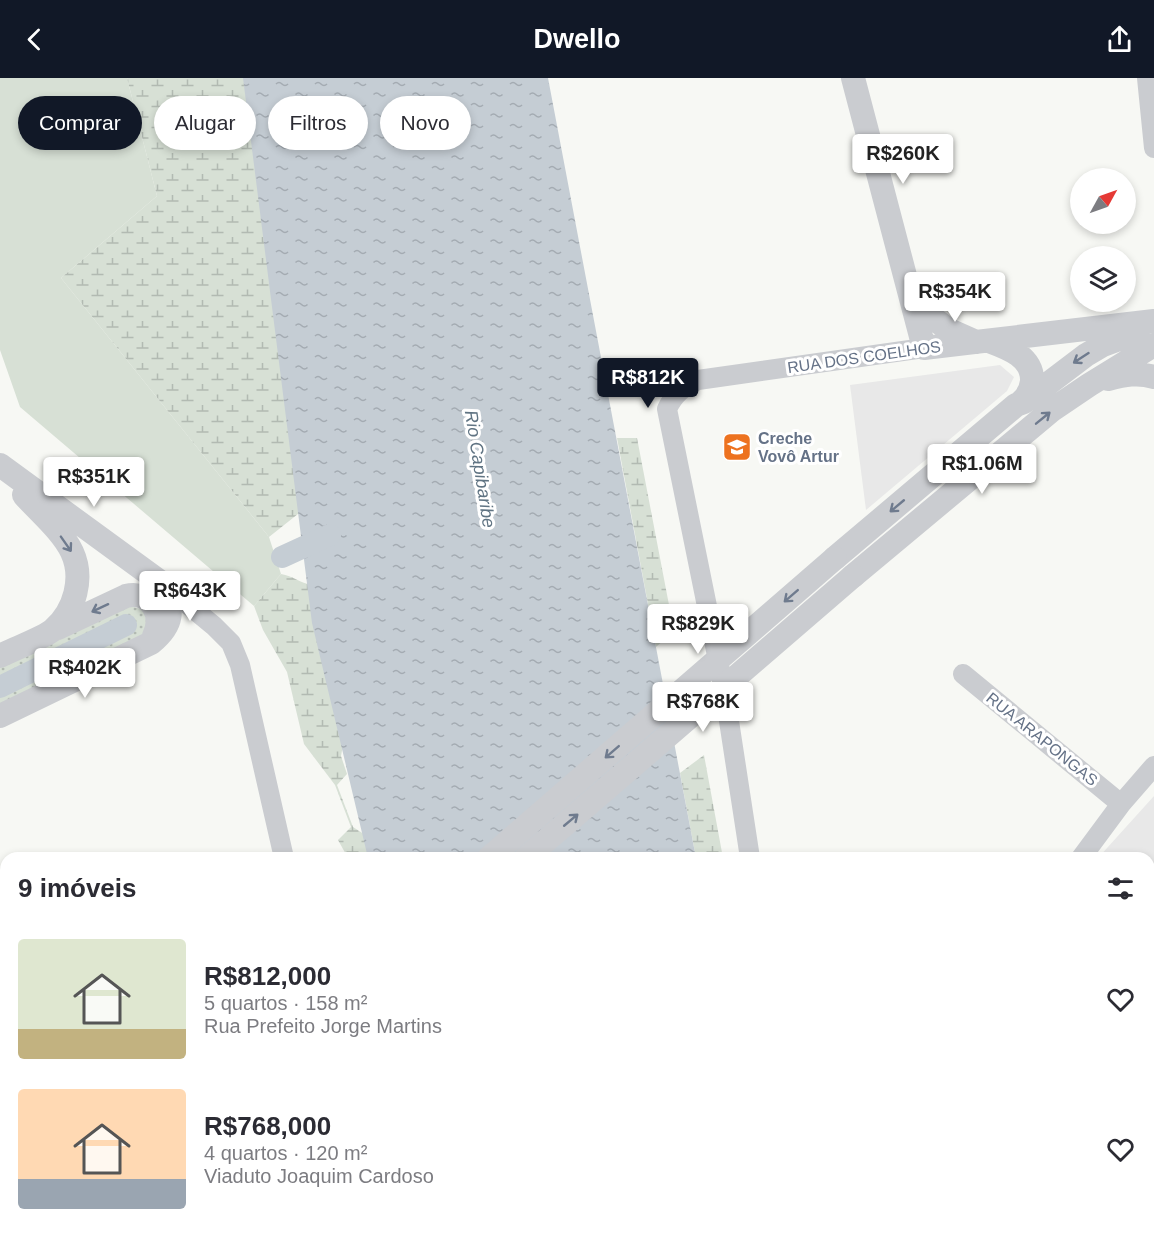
<!DOCTYPE html>
<html lang="pt">
<meta charset="utf-8">
<style>
:root{--surface:#fff;--page:#f2f2f3;--text:#2b2b33;--muted:#7c7c81;--accent:#111827}
body{margin:0;font-family:Arial,sans-serif;background:var(--page);color:var(--text);height:100vh;display:flex;flex-direction:column;font-size:22px;white-space:nowrap}
*{box-sizing:border-box;margin:0}
p{font-size:20px;color:var(--muted)}
.icon{flex:none;width:33px;height:33px;fill:none;stroke:currentColor;stroke-width:2;stroke-linecap:round;stroke-linejoin:round}
.map{position:relative;flex:1;overflow:hidden}
.details{position:absolute;left:0px;top:774px;width:1155px;height:386px;display:flex;flex-direction:column;background:var(--surface);border-radius:18px 18px 0 0;box-shadow:0 3px 9px #0003}
.details>*{flex:none}
.hud{position:absolute;left:18px;top:18px;width:600px;height:54px;display:flex;gap:12px}
.needle{width:39px;rotate:50deg}
.controls{position:absolute;left:1070px;top:90px;display:grid;gap:12px}
.controls a{display:grid;place-items:center;width:66px;height:66px;border-radius:50%;background:var(--surface);box-shadow:0 3px 9px #0003;font-size:30px}
.price{position:absolute;translate:-50% -51px;padding:0 14px;border-radius:6px;background:#fff;color:#222;font-size:20px;line-height:39px;filter:drop-shadow(0 2px 3px #0008)}
.price::after{content:'';position:absolute;left:50%;top:36px;width:18px;height:14px;margin-left:-9px;background:inherit;clip-path:polygon(0 0,100% 0,50% 100%)}
.price.on{background:var(--accent);color:#fff}
ul{padding:0;list-style:none}
li{display:flex;align-items:center;gap:18px;height:150px;padding:0 18px}
li span{display:grid;place-items:center;flex:none;width:168px;height:120px;border-radius:6px;color:#555}
li>.icon{margin-inline-start:auto}
span .icon{width:72px;height:72px;fill:#fffc;stroke-width:1}
li b{font-size:26px}
h2{display:flex;justify-content:space-between;align-items:center;height:72px;padding:0 18px;font-size:26px}
.chip{padding:0 21px;border-radius:27px;background:var(--surface);box-shadow:0 3px 9px #0003;font-size:21px;line-height:54px}
.chip.on{background:var(--accent);color:#fff}
header{display:flex;justify-content:space-between;align-items:center;height:78px;padding:0 18px;background:var(--accent);color:#fff;font-size:27px;font-weight:700}
.map>svg:first-child{display:block}
</style>
<header><svg class="icon" aria-label="back" viewBox="0 0 24 24"><path d="M15 5l-7 7 7 7"/></svg>Dwello<svg class="icon" aria-label="share" viewBox="0 0 24 24"><path d="M12 15V3M7 8l5-5 5 5M5 13v7h14v-7"/></svg></header>
<div class="map">
<svg width="1154" height="1159" viewBox="0 0 1154 1159">
<defs>
<pattern id="wetland-marsh" width="20" height="14" patternUnits="userSpaceOnUse" patternTransform="scale(1.5)"><rect width="20" height="14" fill="#d7e0d5"/><path d="M1 5h8M5 5V1M11 12h8M15 12V8" fill="none" stroke="#b2bab2"/></pattern>
<pattern id="park-dots" width="8" height="8" patternUnits="userSpaceOnUse" patternTransform="scale(1.5)"><rect width="8" height="8" fill="#d7e0d5"/><path d="M2 2h.1M6 6h.1" fill="none" stroke="#b2bab2" stroke-width="1.8" stroke-linecap="round"/></pattern>
<pattern id="water-ripples" width="26" height="14" patternUnits="userSpaceOnUse" patternTransform="scale(1.5)"><rect width="26" height="14" fill="#c5cdd4"/><path d="M2 4q2-2 4 0t4 0M15 11q2-2 4 0t4 0" fill="none" stroke="#a4abb2"/></pattern>
</defs>
<rect width="100%" height="100%" fill="#f7f8f4"/>
<path fill="#e8e8e8" d="M 1000,287 L 1014,299 L 1007,313 L 866,432 L 850,307 Z
M 1154,718 L 1154,1159 L 892,1159 L 888,1154 L 1149,1154 L 1149,780 L 1098,780 Z"/>
<path fill="#d7e0d5" d="M 0,0 L 127,0 L 157,118 L 61,200 L 269,459 L 281,496 L 254,528 L 20,329 L 0,272 Z"/>
<path fill="url(#wetland-marsh)" d="M 127,0 L 263,0 L 308,428 L 269,459 L 61,200 L 157,118 Z
M 617,360 L 637,360 L 674,553 L 656,569 Z
M 281,496 C 293,498 300,505 312,507 L 345,656 L 341,678 L 347,696 L 337,707 L 353,749 L 370,760 L 374,780 L 348,780 L 338,762 L 351,749 L 335,707 L 304,666 L 287,594 L 263,552 L 254,528 Z
M 704,677 L 723,780 L 696,780 L 680,695 Z
M 150,1154 L 463,1154 L 464,1159 L 150,1159 Z"/>
<path fill="url(#park-dots)" d="M 121,525 L 144,532 L 147,546 L 145,560 L 0,632 L 0,584 Z"/>
<path fill="url(#water-ripples)" d="M 243,0 L 548,0 L 696,780 L 368,780 L 312,545 Z
M 439,1154 L 767,1154 L 768,1159 L 441,1159 Z"/>
<g fill="none" stroke-linecap="round" stroke-linejoin="round">
<path stroke="#c5cdd4" stroke-width="22" d="M 282,479 L 330,457
M 0,609 L 126,547"/>
<path stroke="#caccd0" stroke-width="20" d="M 1147,0 L 1154,70
M 163,506 L 214,548 L 231,565 L 240,587 L 284,780
M 963,596 L 1121,726
M 750,780 L 725,617 L 667,331 C 674,316 683,309 698,302 L 924,270
M 1081,780 L 1121,726 L 1154,688"/>
<path stroke="#caccd0" stroke-width="24" d="M 853,0 L 924,270 L 1154,243
M 913,225 L 949,252 L 976,264
M 989,263 C 1008,270 1033,279 1032,303 C 1031,312 1027,319 1021,324
M 1108,301 C 1124,297 1138,294 1154,299
M 0,387 L 163,506 C 173,534 174,546 151,565 L 0,638
M 835,480 L 1016,327 L 1024,324 L 1086,277 L 1103,267 L 1138,254
M 853,498 L 1052,332 L 1089,307 L 1154,267
M 58,550 L 126,518 C 151,512 164,537 154,558
M 0,578 C 13,571 46,559 54,551 C 75,532 84,500 72,474 C 62,453 39,434 24,417
M 43,1159 L 50,1154
M 76,1159 L 82,1154"/>
<path stroke="#caccd0" stroke-width="24" d="M 489,780 L 835,480
M 526,780 L 853,498"/>
</g>
<defs><path id="oneway-shaft" d="M-6 0H5M1.5-3L5.5 0L1.5 3" fill="none" stroke-width="1.6" stroke-linecap="round" stroke-linejoin="round" transform="scale(1.5)"/></defs>
<g stroke="#6f7b8e">
<use href="#oneway-shaft" transform="translate(1081 280) rotate(147)"/>
<use href="#oneway-shaft" transform="translate(1043 340) rotate(-39)"/>
<use href="#oneway-shaft" transform="translate(897 428) rotate(140)"/>
<use href="#oneway-shaft" transform="translate(66 466) rotate(55)"/>
<use href="#oneway-shaft" transform="translate(791 518) rotate(139)"/>
<use href="#oneway-shaft" transform="translate(100 530) rotate(155)"/>
<use href="#oneway-shaft" transform="translate(612 674) rotate(139)"/>
<use href="#oneway-shaft" transform="translate(571 742) rotate(-40)"/>
</g>
<defs>
<g id="school-square" transform="scale(1.5)"><rect x="-9" y="-9" width="18" height="18" rx="4" fill="#ed721f" stroke="#fff"/><path d="M0-5L7-2L0 1L-7-2ZM-4 1L0 2.5L4 1V4Q0 6-4 4Z" fill="#fff"/></g>
</defs>
<g fill-rule="evenodd">
<use href="#school-square" x="737" y="369"/>
</g>
<g text-anchor="middle" dominant-baseline="central" stroke-width="6" stroke-linejoin="round" paint-order="stroke">
<g font-size="16" fill="#657287" stroke="#fff">
<text transform="translate(864 279) rotate(-8)">RUA DOS COELHOS</text>
<text transform="translate(1042 661) rotate(39)">RUA ARAPONGAS</text>
</g>
<g font-size="16" font-weight="bold" fill="#657287" stroke="#fff" text-anchor="start">
<text x="758" y="360">Creche<tspan x="758" dy="18">Vovô Artur</tspan></text>
</g>
<g font-size="18" font-style="italic" fill="#607483" stroke="#fff">
<text transform="translate(480 391) rotate(81)">Rio Capibaribe</text>
</g>
</g>
</svg>
<div class="controls">
<a><svg class="needle" viewBox="-14 -14 28 28"><path d="M0-13l5 13h-10z" fill="#e53935"/><path d="M0 13l5-13h-10z" fill="#7c7c81"/></svg></a>
<a><svg class="icon" aria-label="layers" viewBox="0 0 24 24"><path d="M12 4l9 5-9 5-9-5zM3 14l9 5 9-5"/></svg></a>
</div>
<b class="price" style="left:903px;top:107px">R$260K</b>
<b class="price" style="left:955px;top:245px">R$354K</b>
<b class="price on" style="left:648px;top:331px">R$812K</b>
<b class="price" style="left:982px;top:417px">R$1.06M</b>
<b class="price" style="left:94px;top:430px">R$351K</b>
<b class="price" style="left:190px;top:544px">R$643K</b>
<b class="price" style="left:698px;top:577px">R$829K</b>
<b class="price" style="left:85px;top:621px">R$402K</b>
<b class="price" style="left:703px;top:655px">R$768K</b>
<div class="hud">
<a class="chip on">Comprar</a>
<a class="chip">Alugar</a>
<a class="chip">Filtros</a>
<a class="chip">Novo</a>
</div>
<section class="details">
<h2>9 imóveis<svg class="icon" aria-label="filters" viewBox="0 0 24 24"><path d="M4 7h16M4 17h16"/><circle cx="9" cy="7" r="2"/><circle cx="15" cy="17" r="2"/></svg></h2>
<ul>
<li><span style="background:linear-gradient(#dfe7d0 75%,#c2b280 0)"><svg class="icon" aria-label="home" viewBox="0 0 24 24"><path d="M3 11l9-7 9 7M6 9v11h12V9"/></svg></span><div><b>R$812,000</b><p>5 quartos · 158 m²</p><p>Rua Prefeito Jorge Martins</p></div><svg class="icon" aria-label="heart" viewBox="0 0 24 24"><path d="M12 20l-8-8c-3-5 5-10 8-4 3-6 11-1 8 4z"/></svg></li>
<li><span style="background:linear-gradient(#ffd9b3 75%,#9aa5b1 0)"><svg class="icon" aria-label="home" viewBox="0 0 24 24"><path d="M3 11l9-7 9 7M6 9v11h12V9"/></svg></span><div><b>R$768,000</b><p>4 quartos · 120 m²</p><p>Viaduto Joaquim Cardoso</p></div><svg class="icon" aria-label="heart" viewBox="0 0 24 24"><path d="M12 20l-8-8c-3-5 5-10 8-4 3-6 11-1 8 4z"/></svg></li>
</ul>
</section>
</div>
